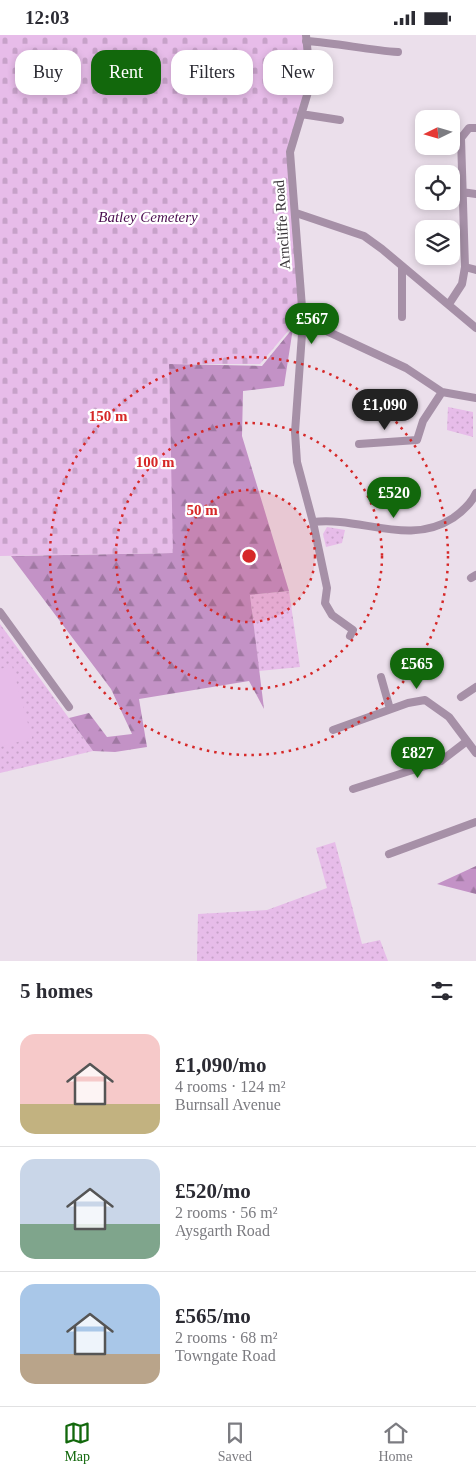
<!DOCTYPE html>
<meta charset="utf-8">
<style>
:root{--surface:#fff;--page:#f2f2f3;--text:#2b2b33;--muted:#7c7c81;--line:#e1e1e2;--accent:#12680c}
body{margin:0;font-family:Georgia,serif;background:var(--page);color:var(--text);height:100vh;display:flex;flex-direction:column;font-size:19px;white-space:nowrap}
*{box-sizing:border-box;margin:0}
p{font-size:16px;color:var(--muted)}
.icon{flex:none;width:28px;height:28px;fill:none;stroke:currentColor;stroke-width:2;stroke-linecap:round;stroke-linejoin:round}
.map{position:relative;height:926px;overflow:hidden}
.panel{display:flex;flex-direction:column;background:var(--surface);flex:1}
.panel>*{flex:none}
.hud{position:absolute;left:15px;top:15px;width:446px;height:45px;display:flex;gap:10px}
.needle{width:32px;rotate:265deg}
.buttons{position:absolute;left:415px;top:75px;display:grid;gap:10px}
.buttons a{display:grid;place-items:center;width:45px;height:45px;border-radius:10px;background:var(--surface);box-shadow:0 2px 8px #0003;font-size:25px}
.price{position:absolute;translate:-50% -42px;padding:0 11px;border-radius:18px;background:var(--accent);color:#fff;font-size:16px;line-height:32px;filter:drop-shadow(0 1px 2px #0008)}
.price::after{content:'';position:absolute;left:50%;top:30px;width:15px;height:11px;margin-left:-8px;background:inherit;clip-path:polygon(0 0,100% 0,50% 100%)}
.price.current{background:#222;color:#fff}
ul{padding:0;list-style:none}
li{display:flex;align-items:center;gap:15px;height:125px;padding:0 20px}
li+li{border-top:1px solid var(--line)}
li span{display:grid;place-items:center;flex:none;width:140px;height:100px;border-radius:15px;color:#555}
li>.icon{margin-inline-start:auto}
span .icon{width:60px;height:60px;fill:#fffc;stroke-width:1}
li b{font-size:21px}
h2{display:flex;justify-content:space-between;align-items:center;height:60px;padding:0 20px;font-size:21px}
.tag{padding:0 18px;border-radius:15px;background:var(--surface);box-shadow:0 2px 8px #0003;font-size:18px;line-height:45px}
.tag.current{background:var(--accent);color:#fff}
.status{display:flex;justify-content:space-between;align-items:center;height:35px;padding:0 25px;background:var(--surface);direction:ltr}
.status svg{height:14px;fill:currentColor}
.menu{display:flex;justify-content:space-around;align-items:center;height:70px;border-top:1px solid var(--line);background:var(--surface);font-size:14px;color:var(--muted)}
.menu a{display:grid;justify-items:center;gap:2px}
.menu .current{color:var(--accent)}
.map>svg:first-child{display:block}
</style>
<div class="status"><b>12:03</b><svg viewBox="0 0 49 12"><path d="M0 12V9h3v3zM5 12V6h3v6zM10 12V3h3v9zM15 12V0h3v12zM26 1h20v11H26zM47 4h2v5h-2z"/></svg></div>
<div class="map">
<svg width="476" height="926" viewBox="0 0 476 926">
<defs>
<pattern id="grass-dots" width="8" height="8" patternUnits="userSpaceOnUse" patternTransform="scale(1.25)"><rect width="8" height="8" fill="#e7bce9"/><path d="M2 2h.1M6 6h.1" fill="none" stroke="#c7a2c9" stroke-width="1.8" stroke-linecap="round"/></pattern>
<pattern id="forest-firs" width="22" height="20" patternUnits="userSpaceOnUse" patternTransform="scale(1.25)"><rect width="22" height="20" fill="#c392c6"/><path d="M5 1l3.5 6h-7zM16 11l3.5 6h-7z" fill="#9f78a2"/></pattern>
<pattern id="cemetery-stones" width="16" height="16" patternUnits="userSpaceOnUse" patternTransform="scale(1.25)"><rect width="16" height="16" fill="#e7bce9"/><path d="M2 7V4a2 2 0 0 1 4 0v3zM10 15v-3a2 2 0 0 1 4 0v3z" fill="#c7a2c9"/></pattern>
</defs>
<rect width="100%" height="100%" fill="#ebdfeb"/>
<path fill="url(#grass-dots)" d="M 448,372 L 473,377 L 473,402 L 447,395 Z
M 327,492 L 345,495 L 342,508 L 326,512 L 323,499 Z
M 289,556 L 300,632 L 259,636 L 250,560 Z
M 0,589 L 93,716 L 0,738 Z
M 335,807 L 362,909 L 380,905 L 388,926 L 197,926 L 198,879 L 267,875 L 327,853 L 316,813 Z"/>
<path fill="url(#forest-firs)" d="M 293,293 L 284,351 L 243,356 L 242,401 L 289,556 L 250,560 L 264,674 L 249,646 L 139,664 L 147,712 L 115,717 L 93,716 L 69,683 L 89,678 L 107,702 L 132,699 L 111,654 L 11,521 L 172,518 L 169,329 L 262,331 Z
M 476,831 L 476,859 L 437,849 Z"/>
<path fill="url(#cemetery-stones)" d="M 0,0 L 306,0 L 308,57 L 290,117 L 301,281 L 260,329 L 169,329 L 173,518 L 0,521 Z"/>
<path fill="#e7bce9" d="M 12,631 L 32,703 L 0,712 L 0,634 Z"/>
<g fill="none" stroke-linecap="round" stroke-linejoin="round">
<path stroke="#a690a7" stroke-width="8" d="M 306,0 L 309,31 L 308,57 L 290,117 L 303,285 L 295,397 L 297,427 L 313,487 L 327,553 L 325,568 L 332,580 L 353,595 L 350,601
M 306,6 C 338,8 367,15 398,17
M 301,79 L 340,85
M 451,102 L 461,103
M 462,157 L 476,159
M 296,178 L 364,201 L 382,214 L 476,293
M 465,232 L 476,235
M 449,269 L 462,249 L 465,232 L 461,103 L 469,93 L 476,93
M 402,282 L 402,232
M 303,285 L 406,333 L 442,357 L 476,363
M 359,409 L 417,405 L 423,386 L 442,357
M 313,487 C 360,481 409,512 453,483 C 463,476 471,469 476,458
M 471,543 L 476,540
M 0,577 L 69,672
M 381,642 L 390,674
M 461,662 L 476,652
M 333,695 L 408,668 L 425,665 L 449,682 L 476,718
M 353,754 L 441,726 L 467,706
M 389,819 L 476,787"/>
</g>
<circle cx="249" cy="521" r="66" fill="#d62828" fill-opacity=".12"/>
<g fill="none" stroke="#d62828" stroke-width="2.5" stroke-dasharray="2.5 5">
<circle cx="249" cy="521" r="66"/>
<circle cx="249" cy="521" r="133"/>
<circle cx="249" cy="521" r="199"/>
</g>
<g text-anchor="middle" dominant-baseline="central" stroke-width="4.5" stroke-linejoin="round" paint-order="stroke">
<g font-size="15" font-style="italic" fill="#4b0f50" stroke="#fff">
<text x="148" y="182">Batley Cemetery</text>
</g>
<g font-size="15" fill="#3a363a" stroke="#fff">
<text transform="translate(282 190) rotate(-94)">Arncliffe Road</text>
</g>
</g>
<circle cx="249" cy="521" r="8" fill="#d62828" stroke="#fff" stroke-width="2.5"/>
<g font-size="15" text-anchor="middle" font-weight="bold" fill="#d62828" stroke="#fff" stroke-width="4.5" stroke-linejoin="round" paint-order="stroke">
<text x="108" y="386">150 m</text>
<text x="155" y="432">100 m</text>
<text x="202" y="480">50 m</text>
</g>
</svg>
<div class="buttons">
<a><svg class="needle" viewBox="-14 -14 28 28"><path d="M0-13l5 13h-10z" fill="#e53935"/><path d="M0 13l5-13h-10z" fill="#7c7c81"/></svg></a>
<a><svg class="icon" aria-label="locate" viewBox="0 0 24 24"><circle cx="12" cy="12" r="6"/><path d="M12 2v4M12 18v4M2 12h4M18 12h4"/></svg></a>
<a><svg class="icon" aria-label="layers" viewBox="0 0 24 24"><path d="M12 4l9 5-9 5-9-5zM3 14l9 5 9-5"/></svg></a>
</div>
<b class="price" style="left:312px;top:310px">£567</b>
<b class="price current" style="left:385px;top:396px">£1,090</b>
<b class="price" style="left:394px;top:484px">£520</b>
<b class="price" style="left:417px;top:655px">£565</b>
<b class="price" style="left:418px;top:744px">£827</b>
<div class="hud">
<a class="tag">Buy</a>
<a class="tag current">Rent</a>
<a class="tag">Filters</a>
<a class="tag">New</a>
</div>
</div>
<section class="panel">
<h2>5 homes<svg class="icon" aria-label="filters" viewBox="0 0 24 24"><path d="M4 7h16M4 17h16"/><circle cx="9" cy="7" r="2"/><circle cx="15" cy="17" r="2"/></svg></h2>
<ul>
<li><span style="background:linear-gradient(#f6c9c9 70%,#c2b280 0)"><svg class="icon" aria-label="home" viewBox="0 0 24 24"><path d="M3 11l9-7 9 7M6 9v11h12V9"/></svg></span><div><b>£1,090/mo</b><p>4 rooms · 124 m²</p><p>Burnsall Avenue</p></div></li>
<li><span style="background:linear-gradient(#c9d6e8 65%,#7fa58c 0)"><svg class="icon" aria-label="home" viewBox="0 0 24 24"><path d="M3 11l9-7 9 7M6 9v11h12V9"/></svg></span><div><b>£520/mo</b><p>2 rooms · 56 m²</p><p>Aysgarth Road</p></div></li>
<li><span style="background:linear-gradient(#a9c7e8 70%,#b9a48a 0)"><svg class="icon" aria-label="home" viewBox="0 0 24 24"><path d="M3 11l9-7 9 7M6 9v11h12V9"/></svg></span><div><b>£565/mo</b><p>2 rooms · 68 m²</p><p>Towngate Road</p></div></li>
</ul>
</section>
<nav class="menu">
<a class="current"><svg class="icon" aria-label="map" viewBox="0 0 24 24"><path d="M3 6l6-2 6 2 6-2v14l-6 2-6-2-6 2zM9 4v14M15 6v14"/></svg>Map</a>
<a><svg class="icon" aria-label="saved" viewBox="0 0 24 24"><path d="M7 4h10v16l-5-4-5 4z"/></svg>Saved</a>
<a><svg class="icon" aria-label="home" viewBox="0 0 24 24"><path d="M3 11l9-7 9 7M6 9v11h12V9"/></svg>Home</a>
</nav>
